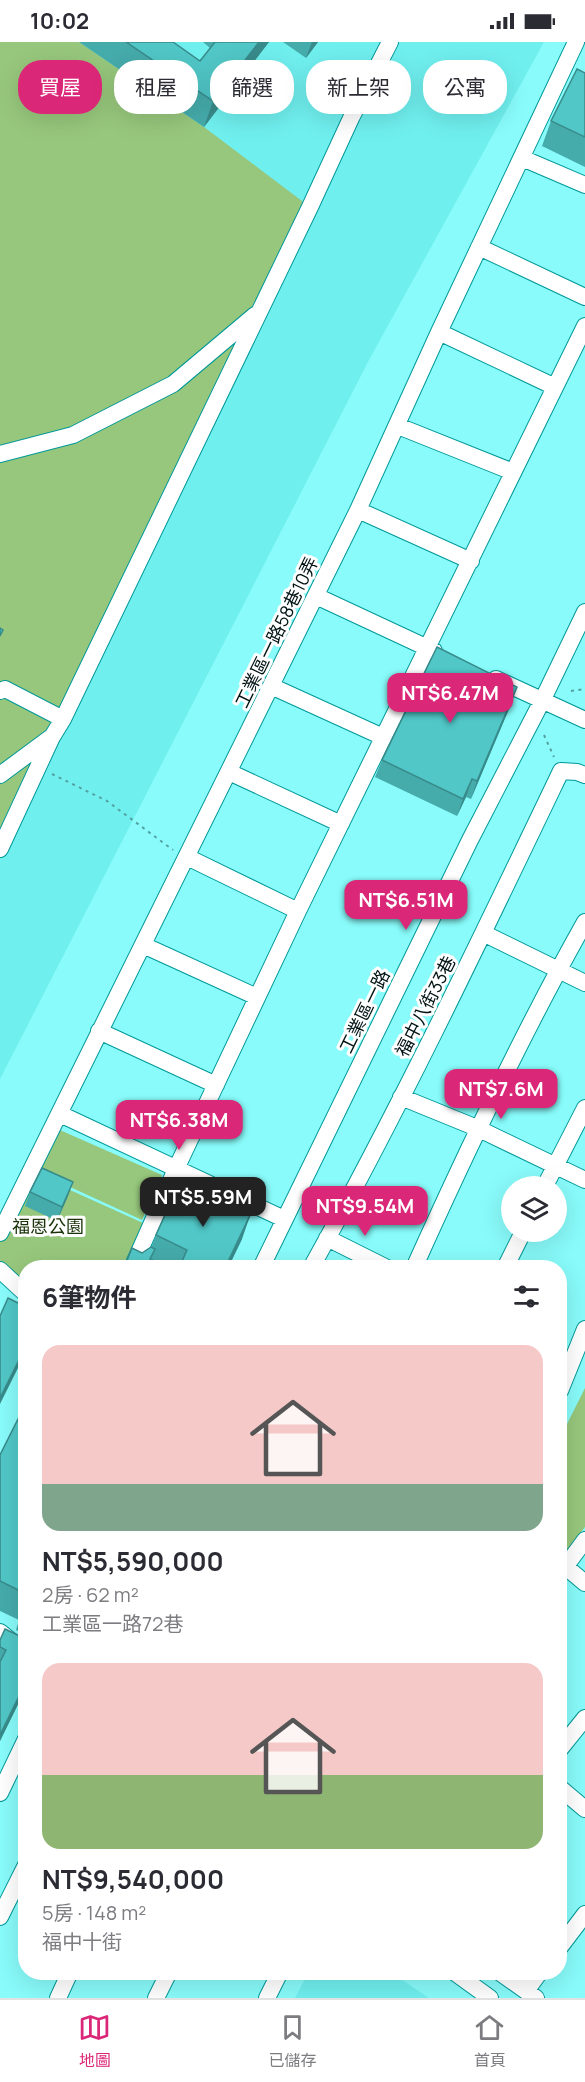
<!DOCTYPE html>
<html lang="zh-TW">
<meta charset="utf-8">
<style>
:root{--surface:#fff;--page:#f7f7f7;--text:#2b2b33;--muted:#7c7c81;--line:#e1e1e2;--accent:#db2777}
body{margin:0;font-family:Manrope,"Noto Sans TC",sans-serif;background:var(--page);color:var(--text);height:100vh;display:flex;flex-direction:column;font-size:22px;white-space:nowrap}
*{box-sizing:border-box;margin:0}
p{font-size:20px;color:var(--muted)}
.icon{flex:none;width:33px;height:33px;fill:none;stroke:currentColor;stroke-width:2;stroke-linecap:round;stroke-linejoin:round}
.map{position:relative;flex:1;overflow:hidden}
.drawer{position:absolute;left:18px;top:1218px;width:549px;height:720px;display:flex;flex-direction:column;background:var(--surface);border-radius:24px;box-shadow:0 6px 24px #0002}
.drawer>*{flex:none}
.guide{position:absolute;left:18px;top:18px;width:549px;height:54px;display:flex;gap:12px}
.buttons{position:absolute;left:501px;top:1134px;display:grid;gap:12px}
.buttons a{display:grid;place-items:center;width:66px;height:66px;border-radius:50%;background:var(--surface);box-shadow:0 6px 24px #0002;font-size:30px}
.price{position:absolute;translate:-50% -51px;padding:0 14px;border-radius:12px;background:var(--accent);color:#fff;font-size:20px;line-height:39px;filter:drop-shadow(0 2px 3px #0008)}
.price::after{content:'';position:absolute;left:50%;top:36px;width:18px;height:14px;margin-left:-9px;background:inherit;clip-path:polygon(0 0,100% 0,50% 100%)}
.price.selected{background:#222;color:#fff}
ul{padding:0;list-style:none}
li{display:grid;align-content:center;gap:12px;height:318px;padding:0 24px}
li span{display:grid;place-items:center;height:186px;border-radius:18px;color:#555}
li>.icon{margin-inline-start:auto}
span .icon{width:108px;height:108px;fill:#fffc;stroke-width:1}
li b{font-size:26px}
h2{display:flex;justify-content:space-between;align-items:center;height:72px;padding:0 24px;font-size:26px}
.pill{padding:0 21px;border-radius:24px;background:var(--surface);box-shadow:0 6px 24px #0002;font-size:21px;line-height:54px}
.pill.selected{background:var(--accent);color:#fff}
.status{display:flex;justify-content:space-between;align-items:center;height:42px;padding:0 30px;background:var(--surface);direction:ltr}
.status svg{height:16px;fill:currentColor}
.dock{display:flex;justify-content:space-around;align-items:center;height:84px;border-top:2px solid var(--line);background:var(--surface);font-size:16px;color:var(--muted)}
.dock a{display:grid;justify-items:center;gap:3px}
.dock .selected{color:var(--accent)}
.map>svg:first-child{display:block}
</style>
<div class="status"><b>10:02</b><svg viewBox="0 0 49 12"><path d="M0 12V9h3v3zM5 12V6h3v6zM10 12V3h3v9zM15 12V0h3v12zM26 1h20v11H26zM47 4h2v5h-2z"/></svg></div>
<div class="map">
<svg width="585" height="1956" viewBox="0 0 585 1956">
<rect width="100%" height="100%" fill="#88fbfa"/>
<path fill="#70efef" d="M 0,0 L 544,0 L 369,318 L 0,1037 Z
M 308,1931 L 392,1931 L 429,1956 L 295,1956 Z"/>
<path fill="#97c77c" d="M 0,0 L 79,0 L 204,85 L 310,165 L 0,807 Z
M 53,1085 L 162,1133 L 142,1178 L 33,1128 Z
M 28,1129 L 152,1185 L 132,1225 L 26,1226 L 25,1252 L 0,1228 L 0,1189 Z
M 585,1346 L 585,1485 L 562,1515 L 560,1516 L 560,1396 Z"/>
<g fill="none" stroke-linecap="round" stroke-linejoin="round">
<g stroke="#009898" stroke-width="18">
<path id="minor" d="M 522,116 L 585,143
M 479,205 L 585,255
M 439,290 L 555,345
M 398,384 L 513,430
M 0,412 L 73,393 L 173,342 L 255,273
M 358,468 L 471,519
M 316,554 L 434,609
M 496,637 L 585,678
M 271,644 L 383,695
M 0,649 L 5,647 L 63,677
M 229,730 L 341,782
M 0,733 L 50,696
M 0,807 L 52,695 L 63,677 L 310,165 L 352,74 L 390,0
M 187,815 L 298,869
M 483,891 L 585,941
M 143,903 L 257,955
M 99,989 L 216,1043
M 401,1055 L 477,1086 L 585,1138
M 60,1072 L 284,1177
M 545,1144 L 585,1066
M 0,1191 L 358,468 L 439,290 L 576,0
M 327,1196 L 387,1226
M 132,1226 L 176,1127 L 298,869 L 585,284
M 261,1226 L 470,798 L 543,657 L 585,570
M 311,1226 C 401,1064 481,896 561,729 L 577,730 L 585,733
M 414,1226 C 467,1108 522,992 585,880
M 505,1226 L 523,1190
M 0,1228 L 26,1252
M 560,1349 L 585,1287
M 560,1520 L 585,1541
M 565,1525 L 585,1498
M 0,1590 L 26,1611
M 560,1707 L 585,1676
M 560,1746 L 585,1767
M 0,1751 L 26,1697
M 0,1875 L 26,1823
M 560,1905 L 585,1872
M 454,1930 L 490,1956
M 499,1930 L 536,1956
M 526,1949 L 540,1930
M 58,1956 L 70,1930
M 156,1956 L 169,1930
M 267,1956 L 280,1930"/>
</g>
<path stroke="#54a1a1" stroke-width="2" stroke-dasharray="3 4.5" stroke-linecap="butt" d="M 571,649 L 585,647
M 544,693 L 554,715
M 52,732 L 107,759 L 173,808"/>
<use href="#minor" stroke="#fff" stroke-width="16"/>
</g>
<path fill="#46abab" d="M 79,0 L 173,0 L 200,19 L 210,6 L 203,0 L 269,0 L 204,85 Z
M 283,0 L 318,0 L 306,16 Z
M 585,30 L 585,125 L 542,104 L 551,79 Z
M 517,645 L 511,662 L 471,757 L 466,755 L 457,774 L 375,735 L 382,718 Z
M 30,1150 L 68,1154 L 57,1179 L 25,1164 Z
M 156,1193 L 242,1197 L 228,1226 L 124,1226 L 151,1206 Z
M 26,1361 L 26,1593 L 16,1588 L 19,1578 L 0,1569 L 0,1413 Z
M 0,1598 L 26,1646 L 0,1699 Z"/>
<path fill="#398b8b" d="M 259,0 L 269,0 L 204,85 L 213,59 Z
M 312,0 L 318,0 L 306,16 Z
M 517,645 L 511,662 L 471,757 L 477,739 Z
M 472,737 L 466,755 L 457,774 L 463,757 Z
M 73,1140 L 68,1154 L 57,1179 L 62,1165 Z
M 251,1171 L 242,1197 L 228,1226 L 225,1226 Z
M 26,1304 L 26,1310 L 0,1362 L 0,1356 Z
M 26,1640 L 26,1646 L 0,1699 L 0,1693 Z"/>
<path fill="#51c7c7" stroke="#398b8b" stroke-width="1.5" d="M 126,0 L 173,0 L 200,19 L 215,0 L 259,0 L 213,59 Z
M 577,27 L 585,31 L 585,30 L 585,95 L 551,79 Z
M 0,586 L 3,588 L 0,594 Z
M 437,605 L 517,645 L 477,739 L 472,737 L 463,757 L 382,718 Z
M 42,1126 L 73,1140 L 62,1165 L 30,1150 Z
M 179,1142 L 211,1158 L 213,1153 L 251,1171 L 225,1226 L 179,1226 L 187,1208 L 156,1193 Z
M 151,1205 L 155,1207 L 150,1217 L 169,1226 L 124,1226 L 132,1206 L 142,1211 Z
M 8,1256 L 26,1265 L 26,1304 L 0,1356 L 0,1274 Z
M 26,1361 L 26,1552 L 0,1539 L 0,1413 Z
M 5,1587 L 26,1597 L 26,1640 L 0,1693 L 0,1620 L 6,1608 L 0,1605 L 0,1598 Z"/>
<g text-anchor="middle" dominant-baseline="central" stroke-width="6" stroke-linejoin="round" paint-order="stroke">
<g font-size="18" fill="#001212" stroke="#fff">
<text transform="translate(276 590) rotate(-64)">工業區一路58巷10弄</text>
<text transform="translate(425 964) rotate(-63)">福中八街33巷</text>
<text transform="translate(364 969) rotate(-64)">工業區一路</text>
</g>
<g font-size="18" fill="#193207" stroke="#fff">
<text x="48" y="1184">福恩公園</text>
</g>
</g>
</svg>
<div class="buttons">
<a><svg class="icon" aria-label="layers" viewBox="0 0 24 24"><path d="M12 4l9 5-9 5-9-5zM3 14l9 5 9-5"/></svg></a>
</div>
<b class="price" style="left:450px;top:682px">NT$6.47M</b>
<b class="price" style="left:406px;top:889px">NT$6.51M</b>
<b class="price" style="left:501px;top:1078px">NT$7.6M</b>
<b class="price" style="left:179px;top:1109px">NT$6.38M</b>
<b class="price selected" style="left:203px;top:1186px">NT$5.59M</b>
<b class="price" style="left:365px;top:1195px">NT$9.54M</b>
<div class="guide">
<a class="pill selected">買屋</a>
<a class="pill">租屋</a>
<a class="pill">篩選</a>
<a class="pill">新上架</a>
<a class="pill">公寓</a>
</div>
<section class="drawer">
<h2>6筆物件<svg class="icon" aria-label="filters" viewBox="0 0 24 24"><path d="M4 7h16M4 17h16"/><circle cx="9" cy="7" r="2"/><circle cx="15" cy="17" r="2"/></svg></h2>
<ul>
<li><span style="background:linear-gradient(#f6c9c9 75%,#7fa58c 0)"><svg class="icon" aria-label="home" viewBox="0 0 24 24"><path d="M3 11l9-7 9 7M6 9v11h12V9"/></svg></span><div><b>NT$5,590,000</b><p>2房 · 62 m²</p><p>工業區一路72巷</p></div></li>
<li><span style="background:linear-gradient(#f6c9c9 60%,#8fb573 0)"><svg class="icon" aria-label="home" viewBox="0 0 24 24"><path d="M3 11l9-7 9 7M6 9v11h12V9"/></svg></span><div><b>NT$9,540,000</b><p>5房 · 148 m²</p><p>福中十街</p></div></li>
</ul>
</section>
</div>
<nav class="dock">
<a class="selected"><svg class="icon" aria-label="map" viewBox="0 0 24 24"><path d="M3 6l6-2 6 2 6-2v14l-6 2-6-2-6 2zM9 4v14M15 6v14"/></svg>地圖</a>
<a><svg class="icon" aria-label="saved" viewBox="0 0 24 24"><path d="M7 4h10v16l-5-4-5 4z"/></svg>已儲存</a>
<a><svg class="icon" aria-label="home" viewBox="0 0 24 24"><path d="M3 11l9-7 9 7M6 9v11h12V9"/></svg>首頁</a>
</nav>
